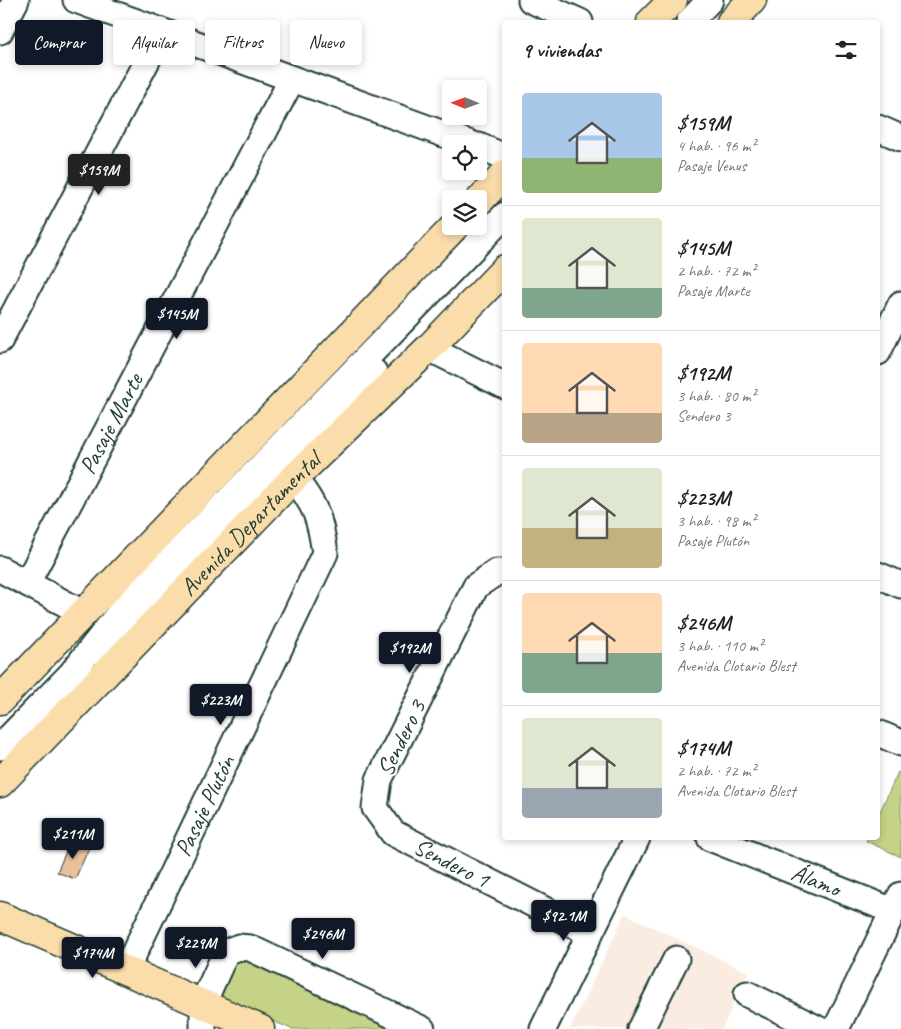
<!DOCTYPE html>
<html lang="es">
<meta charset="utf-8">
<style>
:root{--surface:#fff;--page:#f6f6f6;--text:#222;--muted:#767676;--line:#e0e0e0;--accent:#111827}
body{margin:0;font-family:Caveat,sans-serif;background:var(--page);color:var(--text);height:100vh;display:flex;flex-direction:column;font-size:19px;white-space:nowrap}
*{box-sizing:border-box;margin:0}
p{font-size:16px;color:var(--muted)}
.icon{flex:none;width:28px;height:28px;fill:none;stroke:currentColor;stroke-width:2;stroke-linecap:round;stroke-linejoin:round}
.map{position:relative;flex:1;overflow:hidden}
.drawer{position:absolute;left:502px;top:20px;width:378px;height:820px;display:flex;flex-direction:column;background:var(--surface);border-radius:5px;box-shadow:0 2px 8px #0003}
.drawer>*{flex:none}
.hud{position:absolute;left:15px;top:20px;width:412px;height:45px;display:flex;gap:10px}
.needle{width:32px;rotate:271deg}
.controls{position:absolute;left:442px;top:80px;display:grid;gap:10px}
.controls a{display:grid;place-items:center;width:45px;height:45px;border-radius:5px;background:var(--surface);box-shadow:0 2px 8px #0003;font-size:25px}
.price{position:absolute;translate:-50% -42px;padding:0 11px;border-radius:5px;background:var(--accent);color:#fff;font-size:16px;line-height:32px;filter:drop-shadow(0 1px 2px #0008)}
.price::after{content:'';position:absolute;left:50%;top:30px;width:15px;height:11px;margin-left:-8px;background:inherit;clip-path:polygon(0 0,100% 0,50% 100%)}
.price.selected{background:#222;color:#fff}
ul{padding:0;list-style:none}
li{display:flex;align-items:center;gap:15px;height:125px;padding:0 20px}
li+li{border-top:1px solid var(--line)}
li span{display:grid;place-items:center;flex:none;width:140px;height:100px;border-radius:5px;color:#555}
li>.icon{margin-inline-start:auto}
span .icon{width:60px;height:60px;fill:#fffc;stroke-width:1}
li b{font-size:21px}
h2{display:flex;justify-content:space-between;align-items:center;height:60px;padding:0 20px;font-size:21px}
.tag{padding:0 18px;border-radius:5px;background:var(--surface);box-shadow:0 2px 8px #0003;font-size:18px;line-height:45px}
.tag.selected{background:var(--accent);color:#fff}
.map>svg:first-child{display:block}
</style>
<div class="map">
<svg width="901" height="1029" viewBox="0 0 901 1029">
<rect width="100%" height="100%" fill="#fff"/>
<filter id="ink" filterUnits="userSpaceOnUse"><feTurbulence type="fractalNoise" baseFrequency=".02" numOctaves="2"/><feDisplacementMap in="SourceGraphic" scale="10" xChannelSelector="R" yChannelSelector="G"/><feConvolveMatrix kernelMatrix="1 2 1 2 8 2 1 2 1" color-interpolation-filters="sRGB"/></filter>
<g filter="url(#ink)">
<path fill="#faece1" d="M 625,914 L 748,972 L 722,1029 L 570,1029 Z"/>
<path fill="#c4d387" stroke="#72885e" d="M 898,772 L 901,773 L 901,857 L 866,841 L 868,838 L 878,838 L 878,816 Z
M 225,949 L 403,1029 L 291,1029 L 210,993 Z"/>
<path fill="#edc09c" stroke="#1f3d34" d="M 71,840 L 89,848 L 75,879 L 57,872 Z"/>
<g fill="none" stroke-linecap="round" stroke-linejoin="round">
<g stroke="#1f3d34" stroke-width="29">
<g id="minor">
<path d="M 76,0 L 471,144"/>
<path d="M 531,0 L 580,22"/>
<path d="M 689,22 L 710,0"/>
<path d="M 0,31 L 16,0"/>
<path d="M 878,128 L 901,138"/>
<path d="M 479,146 L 505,157"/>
<path d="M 0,340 L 162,32"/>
<path d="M 429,348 L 505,386"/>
<path d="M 878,352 L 901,304"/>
<path d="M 0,569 L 83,613"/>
<path id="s1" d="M 505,572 L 497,572 L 476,586 L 379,780 L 375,808 L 393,833 L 590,933"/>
<path d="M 878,575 L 901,585"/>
<path id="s2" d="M 27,583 L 292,79"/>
<path d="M 105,655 L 374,372"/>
<path d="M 878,733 L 901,743"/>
<path d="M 0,747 L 71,674 L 122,610 L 505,215"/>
<path id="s3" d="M 710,838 L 893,911"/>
<path id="s4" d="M 126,970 L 325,553 C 320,518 316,506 294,478"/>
<path d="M 747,994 L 818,1029"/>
<path d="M 203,1029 L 203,1003 L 226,952 L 239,947 L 250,948 L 422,1029"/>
<path d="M 543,1029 L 637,838"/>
<path d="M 641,1029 L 676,959"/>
<path d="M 836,1029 L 901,895"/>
</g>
</g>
<g stroke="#1f3d34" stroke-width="31">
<g id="major">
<path d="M 651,22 L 673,0"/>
<path d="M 731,22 L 752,0"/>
<path d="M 479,201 L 505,174"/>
<path d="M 0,700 L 455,226"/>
<path id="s5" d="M 0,783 L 294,478 L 429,348 L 505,269"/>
<path d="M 0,916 L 260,1029"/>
</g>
</g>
<use href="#minor" stroke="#fff" stroke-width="25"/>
<use href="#major" stroke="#fbddab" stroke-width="28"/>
</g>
</g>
<g text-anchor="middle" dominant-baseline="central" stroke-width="4.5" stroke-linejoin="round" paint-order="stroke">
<g font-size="24" fill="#1f3d34" stroke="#fff">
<text stroke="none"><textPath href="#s2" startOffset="180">Pasaje Marte</textPath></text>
<text stroke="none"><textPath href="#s5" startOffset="360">Avenida Departamental</textPath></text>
<text transform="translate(401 738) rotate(-64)">Sendero 3</text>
<text stroke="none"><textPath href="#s4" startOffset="182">Pasaje Plutón</textPath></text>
<text stroke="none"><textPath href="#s1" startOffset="375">Sendero 1</textPath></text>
<text stroke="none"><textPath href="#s3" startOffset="114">Álamo</textPath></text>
</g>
</g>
</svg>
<div class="controls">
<a><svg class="needle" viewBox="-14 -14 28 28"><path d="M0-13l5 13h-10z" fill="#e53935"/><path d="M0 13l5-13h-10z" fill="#767676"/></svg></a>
<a><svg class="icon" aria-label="locate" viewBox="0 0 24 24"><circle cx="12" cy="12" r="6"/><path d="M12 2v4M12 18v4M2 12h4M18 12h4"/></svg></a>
<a><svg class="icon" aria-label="layers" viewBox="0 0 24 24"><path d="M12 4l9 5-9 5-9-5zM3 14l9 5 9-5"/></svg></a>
</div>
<b class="price selected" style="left:99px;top:196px">$159M</b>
<b class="price" style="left:177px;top:340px">$145M</b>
<b class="price" style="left:410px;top:674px">$192M</b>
<b class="price" style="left:221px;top:726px">$223M</b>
<b class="price" style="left:73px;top:860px">$211M</b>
<b class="price" style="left:564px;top:942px">$92.1M</b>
<b class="price" style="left:323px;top:960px">$246M</b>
<b class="price" style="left:196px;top:969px">$229M</b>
<b class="price" style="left:93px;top:979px">$174M</b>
<div class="hud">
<a class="tag selected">Comprar</a>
<a class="tag">Alquilar</a>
<a class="tag">Filtros</a>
<a class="tag">Nuevo</a>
</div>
<section class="drawer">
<h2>9 viviendas<svg class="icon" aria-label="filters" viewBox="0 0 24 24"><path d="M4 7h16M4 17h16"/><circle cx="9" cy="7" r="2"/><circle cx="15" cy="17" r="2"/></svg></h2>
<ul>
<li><span style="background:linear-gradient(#a9c7e8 65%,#8fb573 0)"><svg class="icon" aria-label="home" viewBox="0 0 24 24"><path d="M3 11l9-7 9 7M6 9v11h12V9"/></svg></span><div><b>$159M</b><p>4 hab. · 96 m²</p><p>Pasaje Venus</p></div></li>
<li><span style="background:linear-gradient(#dfe7d0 70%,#7fa58c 0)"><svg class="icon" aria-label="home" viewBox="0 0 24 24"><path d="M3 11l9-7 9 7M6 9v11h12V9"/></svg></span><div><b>$145M</b><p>2 hab. · 72 m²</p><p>Pasaje Marte</p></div></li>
<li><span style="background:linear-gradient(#ffd9b3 70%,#b9a48a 0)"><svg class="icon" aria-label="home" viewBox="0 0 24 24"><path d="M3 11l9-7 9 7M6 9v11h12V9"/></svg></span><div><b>$192M</b><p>3 hab. · 80 m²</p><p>Sendero 3</p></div></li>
<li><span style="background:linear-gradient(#dfe7d0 60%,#c2b280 0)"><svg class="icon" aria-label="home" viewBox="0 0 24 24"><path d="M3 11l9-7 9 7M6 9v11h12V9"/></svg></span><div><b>$223M</b><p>3 hab. · 98 m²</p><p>Pasaje Plutón</p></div></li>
<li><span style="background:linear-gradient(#ffd9b3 60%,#7fa58c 0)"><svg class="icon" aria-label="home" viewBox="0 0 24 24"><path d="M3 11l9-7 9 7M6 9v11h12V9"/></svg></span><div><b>$246M</b><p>3 hab. · 110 m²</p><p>Avenida Clotario Blest</p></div></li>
<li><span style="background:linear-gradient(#dfe7d0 70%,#9aa5b1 0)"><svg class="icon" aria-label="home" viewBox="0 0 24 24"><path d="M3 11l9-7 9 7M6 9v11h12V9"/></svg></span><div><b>$174M</b><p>2 hab. · 72 m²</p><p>Avenida Clotario Blest</p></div></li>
</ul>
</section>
</div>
